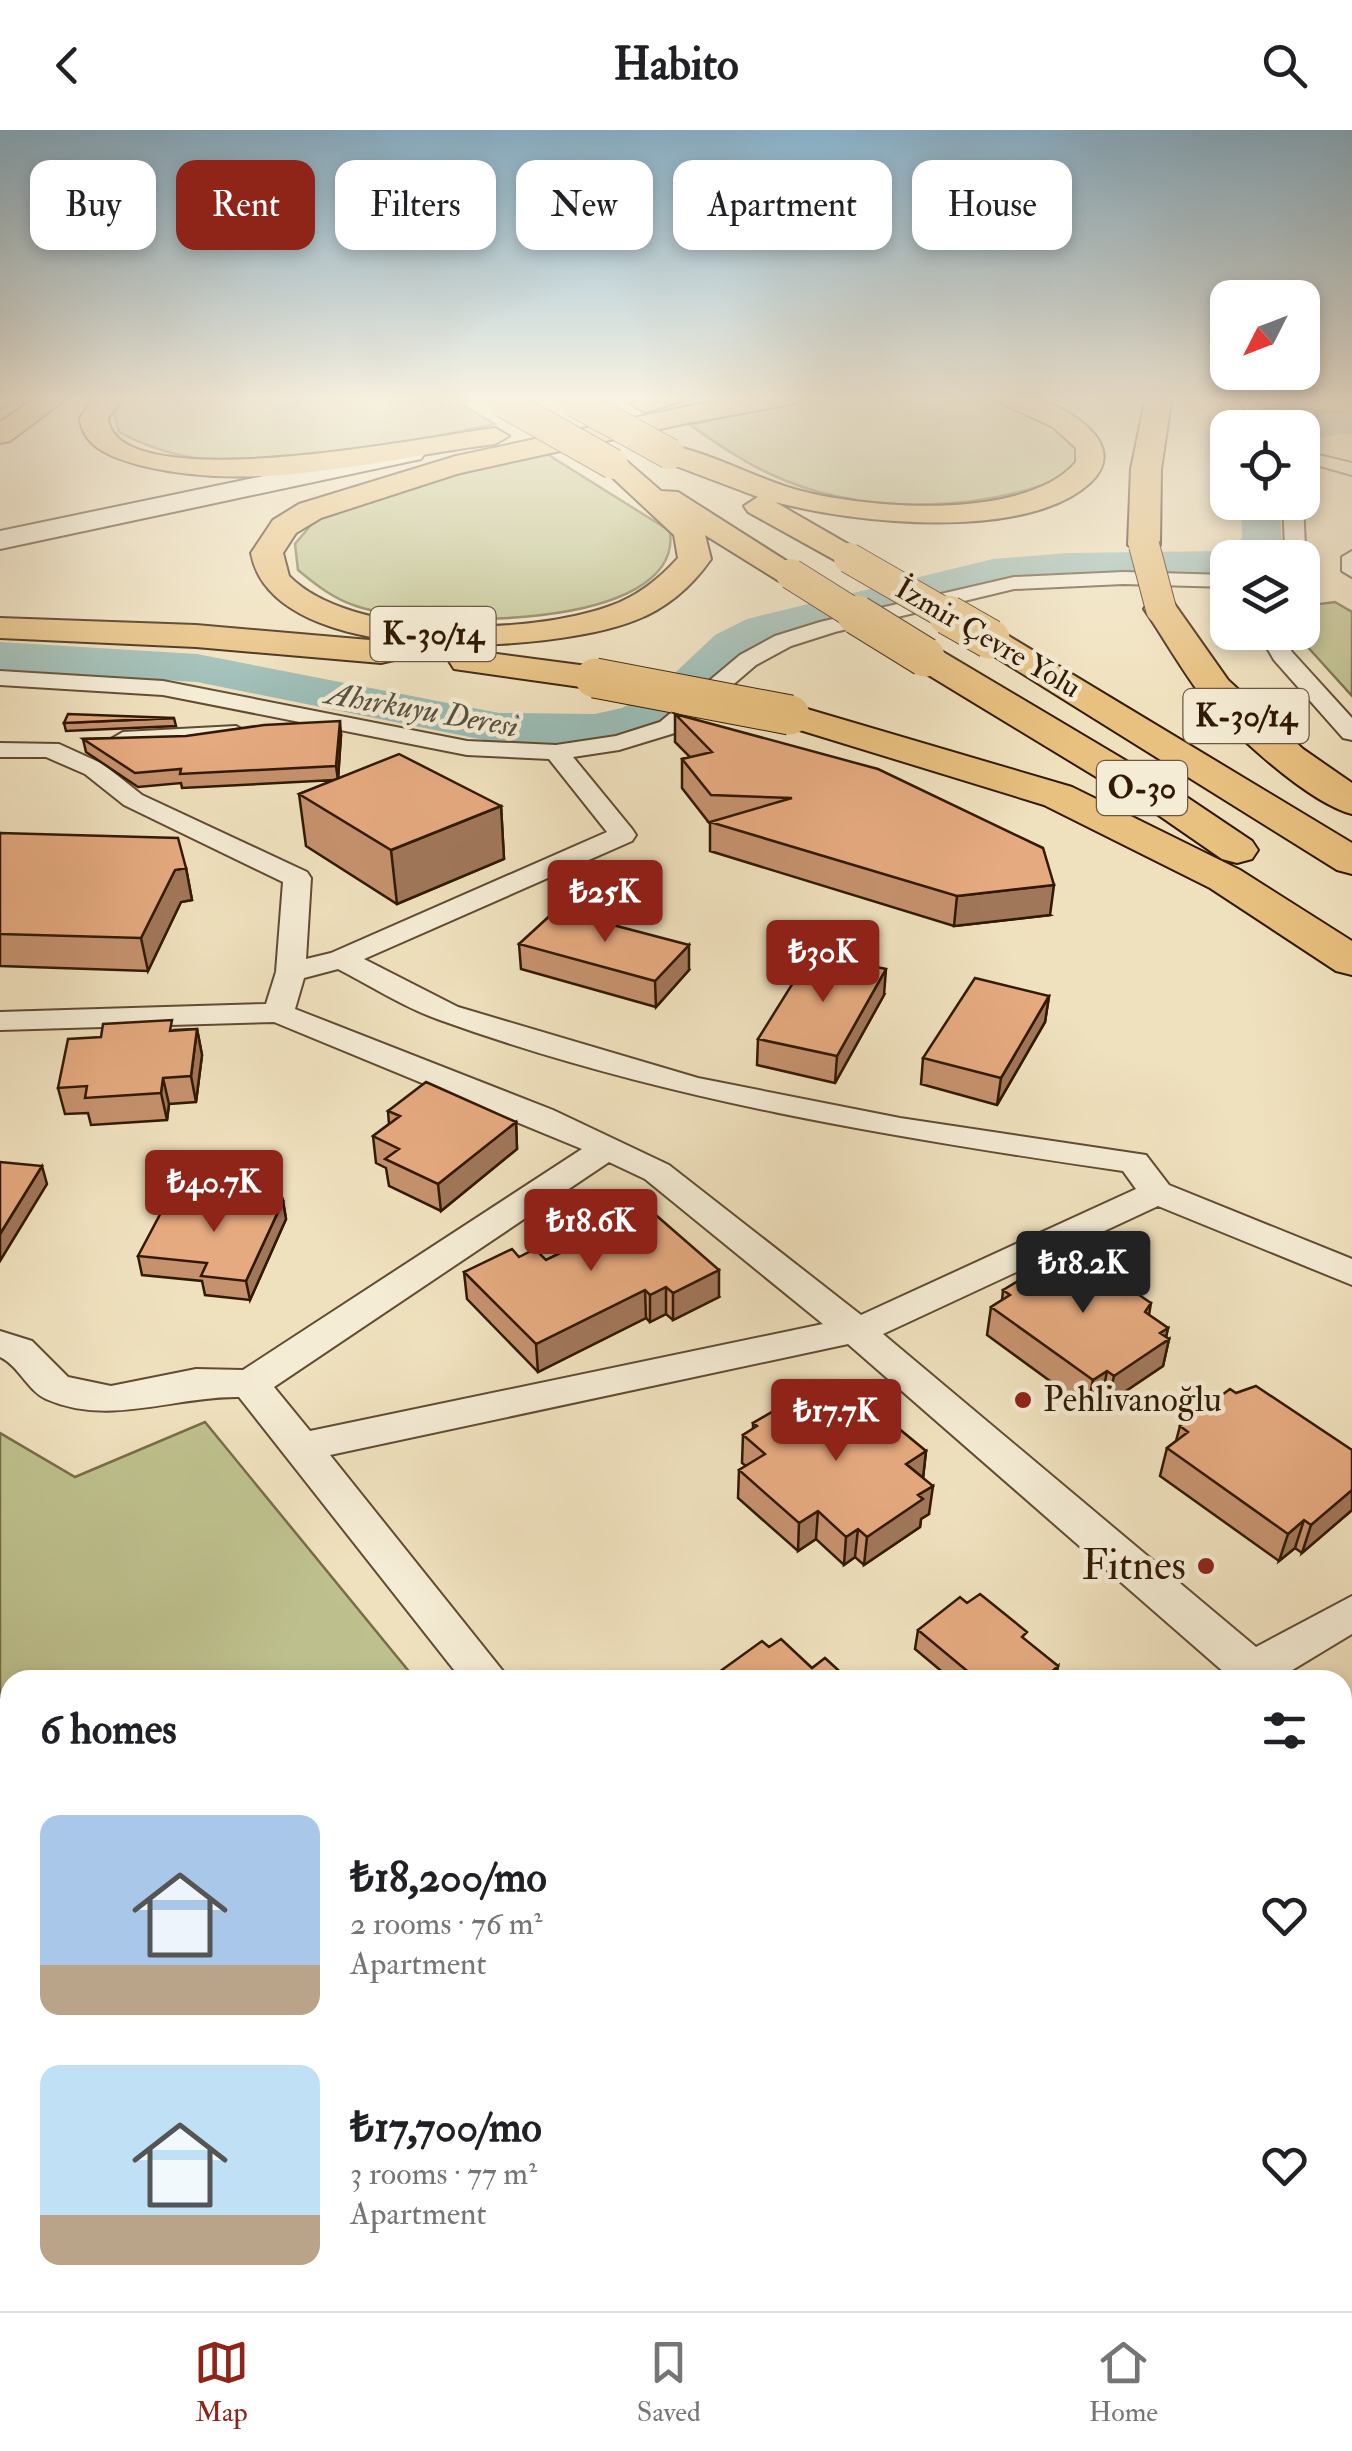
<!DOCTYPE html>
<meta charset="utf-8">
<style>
:root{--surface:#fff;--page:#f2f2f2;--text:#202124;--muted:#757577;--line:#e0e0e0;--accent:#8f2418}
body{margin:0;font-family:"IM FELL Double Pica",serif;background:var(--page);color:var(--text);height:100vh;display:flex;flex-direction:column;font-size:38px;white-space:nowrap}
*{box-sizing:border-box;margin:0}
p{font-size:32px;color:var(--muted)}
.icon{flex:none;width:55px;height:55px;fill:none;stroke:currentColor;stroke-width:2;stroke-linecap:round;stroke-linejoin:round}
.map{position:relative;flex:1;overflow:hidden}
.details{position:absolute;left:0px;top:1540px;width:1352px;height:642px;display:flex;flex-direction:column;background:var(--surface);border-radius:30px 30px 0 0;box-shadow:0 5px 15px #0003}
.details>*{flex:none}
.hud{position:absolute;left:30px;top:30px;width:1292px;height:90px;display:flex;gap:20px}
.needle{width:65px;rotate:228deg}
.controls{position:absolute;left:1210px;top:150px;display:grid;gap:20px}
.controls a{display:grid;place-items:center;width:110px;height:110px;border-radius:20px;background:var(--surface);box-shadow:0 5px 15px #0003;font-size:50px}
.price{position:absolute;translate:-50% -85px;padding:0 22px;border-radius:10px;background:var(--accent);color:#fff;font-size:32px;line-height:65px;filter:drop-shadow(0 2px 5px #0008)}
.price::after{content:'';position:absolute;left:50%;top:60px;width:30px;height:22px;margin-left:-15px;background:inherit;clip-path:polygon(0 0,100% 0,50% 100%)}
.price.current{background:#222;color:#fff}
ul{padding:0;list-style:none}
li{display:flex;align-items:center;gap:30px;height:250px;padding:0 40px}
li span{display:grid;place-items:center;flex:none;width:280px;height:200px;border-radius:20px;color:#555}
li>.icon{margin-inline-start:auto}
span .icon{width:120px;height:120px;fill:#fffc;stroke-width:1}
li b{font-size:42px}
h2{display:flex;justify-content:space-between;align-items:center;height:120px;padding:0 40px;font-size:42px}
.pill{padding:0 35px;border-radius:20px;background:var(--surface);box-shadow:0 5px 15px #0003;font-size:35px;line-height:90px}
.pill.current{background:var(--accent);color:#fff}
header{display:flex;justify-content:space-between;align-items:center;height:130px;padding:0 40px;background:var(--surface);font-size:45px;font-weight:800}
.tabs{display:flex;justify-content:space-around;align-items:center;height:140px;border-top:2px solid var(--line);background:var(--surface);font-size:28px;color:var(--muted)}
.tabs a{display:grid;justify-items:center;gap:5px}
.tabs .current{color:var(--accent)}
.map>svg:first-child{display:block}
</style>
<header><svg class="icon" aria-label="back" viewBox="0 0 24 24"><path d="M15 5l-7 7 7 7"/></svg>Habito<svg class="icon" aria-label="search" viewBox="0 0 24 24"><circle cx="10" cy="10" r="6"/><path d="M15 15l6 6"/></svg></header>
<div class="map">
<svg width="1352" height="2181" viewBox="0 0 1352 2181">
<rect width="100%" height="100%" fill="#f0e1be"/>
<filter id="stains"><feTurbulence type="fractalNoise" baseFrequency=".002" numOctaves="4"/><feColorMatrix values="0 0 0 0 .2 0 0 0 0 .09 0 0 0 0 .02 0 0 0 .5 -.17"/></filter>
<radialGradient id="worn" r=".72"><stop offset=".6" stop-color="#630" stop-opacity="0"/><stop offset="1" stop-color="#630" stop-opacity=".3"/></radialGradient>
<path fill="#bec18e" stroke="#786d48" stroke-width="2.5" d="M 128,266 L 448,266 L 494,294 C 376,318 231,364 119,302 L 114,283 Z
M 820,266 L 991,268 L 1075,305 L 1078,321 L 1072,344 C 981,383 860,387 768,343 C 740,330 715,312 690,295 Z
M 1252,266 L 1352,266 L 1352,284 L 1258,274 Z
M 547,324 L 670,401 C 684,503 419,498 356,476 C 334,469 316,455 298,440 L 295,414 L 317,388 L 446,346 Z
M 1335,472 L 1352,482 L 1352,566 L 1295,503 L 1302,502 L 1303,476 Z
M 205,1292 L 416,1550 L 10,1550 L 10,1743 L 0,1746 L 0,1303 L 75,1347 Z
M 1342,1790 L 1352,1804 L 1352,1905 L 1343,1910 Z
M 619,2173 L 781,2173 L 786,2181 L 621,2181 Z"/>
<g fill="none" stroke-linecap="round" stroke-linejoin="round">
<path stroke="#717b6e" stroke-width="6" d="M 1264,280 L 1352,288"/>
<path fill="#9bbcb6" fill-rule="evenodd" d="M 1352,281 L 1352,303 L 1302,310 L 1302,298 L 1285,298 L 1302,288 Z
M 1241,372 L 1279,372 L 1282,412 L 1267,428 L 1228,428 L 1228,445 L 1067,447 L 993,455 L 825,493 L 779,507 L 747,525 L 691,580 L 655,599 L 595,614 L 499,613 L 197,552 L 0,540 L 0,512 L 197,524 L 499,583 L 595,584 L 622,578 L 657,560 L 715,505 L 747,489 L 993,429 L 1067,423 L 1224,421 L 1242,408 Z"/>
<g stroke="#614b32" stroke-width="4">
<path id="street" d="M 0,266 L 19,266 L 0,279 Z
M 1213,266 L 1230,266 L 1245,282 L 1273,298 C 1243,298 1231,289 1213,266 Z
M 1302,321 L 1352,333 L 1352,345 L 1302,331 Z
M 1283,372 L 1303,372 L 1305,417 L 1301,428 L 1280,428 L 1285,417 Z
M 1352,421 L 1352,447 L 1342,441 L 1342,427 Z
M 1123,442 L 1228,445 L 1228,457 L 1123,454 L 1014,459 L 835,502 L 791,516 L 756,535 L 678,602 L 619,620 L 573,627 L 632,699 L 636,705 L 632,711 L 364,829 L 458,877 L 698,948 L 900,988 L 1146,1025 L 1169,1055 L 1352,1129 L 1352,1155 L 1158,1076 L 883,1204 L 1256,1517 L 1352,1466 L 1352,1504 L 1284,1545 L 1286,1550 L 1233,1550 L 848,1214 L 330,1325 L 510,1550 L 462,1550 L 239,1267 C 174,1266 109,1297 46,1269 C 28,1261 19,1236 0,1227 L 0,1201 L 32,1211 L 68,1247 L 111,1256 L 196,1239 L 243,1240 L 582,1019 L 274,892 L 0,900 L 0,882 L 266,874 L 276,842 L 283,752 L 124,675 L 85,644 L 46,627 L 0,627 L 0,613 L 59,614 L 103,634 L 142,665 L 307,742 L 311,748 L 306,829 L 331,823 L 607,702 L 549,629 L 467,625 L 163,565 L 0,555 L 0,541 L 163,551 L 467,611 L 556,615 L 616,606 L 660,592 L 740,525 L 775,506 L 820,492 L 1014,447 ZM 338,839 C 371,856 405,878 440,890 C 661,970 891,1007 1123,1041 L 1136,1059 L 861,1185 L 669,1035 L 553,980 L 295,879 L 304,848 ZM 609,1032 L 645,1049 L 823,1194 L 310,1301 L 274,1257 Z
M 1258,502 L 1280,502 L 1292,522 L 1352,588 L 1352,610 L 1343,608 L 1274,530 Z
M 236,596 L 248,603 L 245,608 L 123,616 L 111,609 L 123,602 Z
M 1342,1626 L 1352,1629 L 1352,1679 L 1342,1675 Z
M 10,1777 L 10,1823 L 0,1826 L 0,1780 Z
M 852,2172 L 912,2172 L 915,2181 L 855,2181 Z"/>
</g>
<g stroke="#311903" stroke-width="4">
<path id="secondary" d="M 412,315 L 425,323 L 421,329 L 0,419 L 0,401 Z"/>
</g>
<g stroke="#311903" stroke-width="4">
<path id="primary" d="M 736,266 L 767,266 L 770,270 L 756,278 L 456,344 L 441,335 L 456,326 Z"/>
</g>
<g stroke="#311903" stroke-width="4">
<path id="highway" d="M 39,266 L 70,266 L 10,311 L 0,313 L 0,292 Z
M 95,266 L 124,266 L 108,288 C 116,372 440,304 495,298 L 509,306 L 495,314 C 376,329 262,364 143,336 C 117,329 82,319 80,288 Z
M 642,266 L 683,266 L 679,272 L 645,282 L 631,274 Z
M 747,266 L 806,266 L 793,274 L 693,292 L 679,284 L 683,278 Z
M 986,266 C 1000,266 1018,264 1032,267 C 1067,277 1132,314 1090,353 C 1025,412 853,393 775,372 L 860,421 L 865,428 L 849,438 L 748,382 L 744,376 L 758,367 L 660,330 L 656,324 L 670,315 C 713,324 751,346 794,359 C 863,379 1025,392 1076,332 L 1076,318 L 1053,297 Z
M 1146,266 L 1172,266 L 1161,339 L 1160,415 L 1144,425 L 1128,415 L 1131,339 Z
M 613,325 L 623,328 L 661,361 L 678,362 L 807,444 L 803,451 L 779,451 L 705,405 L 711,429 C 692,456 667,478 636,490 C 552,524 272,540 251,423 L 273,390 L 299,374 L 456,326 L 471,335 L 466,341 L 321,388 L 296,403 L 283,423 L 289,446 C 352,510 531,505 610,476 C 638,466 659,449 678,428 L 674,405 L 598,334 Z
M 1161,469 L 1173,472 L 1228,550 L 1303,619 L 1352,653 L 1352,684 C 1308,673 1229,600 1200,564 C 1180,537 1163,507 1144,479 L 1149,472 Z
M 0,488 L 196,495 L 381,511 L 394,514 L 399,522 L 394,530 L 381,533 L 196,517 L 0,508 Z
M 990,498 L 1002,502 L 1352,713 L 1352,744 L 1337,740 L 978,516 L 972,509 L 978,502 Z
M 925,516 L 938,519 L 1182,664 L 1252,711 L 1258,720 L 1252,729 L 1237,733 L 1222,729 L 1154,682 L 912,535 L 907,527 L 912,519 Z
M 467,520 L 595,537 L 608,540 L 613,548 L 608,556 L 595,559 L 454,539 L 449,531 L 454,523 Z
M 790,574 L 1072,657 L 1240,740 L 1352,811 L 1352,845 L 1336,841 L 1210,758 L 1044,675 L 777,593 L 771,585 L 777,577 Z"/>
</g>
<use href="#street" fill="#f5ecd5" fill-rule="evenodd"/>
<use href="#secondary" fill="#f5ecd5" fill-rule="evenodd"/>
<use href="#primary" fill="#e8c07f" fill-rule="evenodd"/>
<use href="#highway" fill="#e8c07f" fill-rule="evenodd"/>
<g stroke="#311903" stroke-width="32" stroke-linecap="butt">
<path id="highway-bridge-far1" d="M 576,272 L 670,324
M 505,273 L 613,334
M 1144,415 L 1161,479
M 849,428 L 953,488
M 791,444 L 861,488"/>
</g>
<g stroke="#311903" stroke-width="41" stroke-linecap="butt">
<path id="highway-bridge" d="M 857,485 L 925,527
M 948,485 L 990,509
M 595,548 L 790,585"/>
</g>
<use href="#highway-bridge-far1" stroke="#e8c07f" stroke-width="30"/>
<use href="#highway-bridge" stroke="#e8c07f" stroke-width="39"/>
</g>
<path fill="#c6926e" stroke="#311903" stroke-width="2.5" d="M 675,584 L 1050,785 L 954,796 L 710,721 L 710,694 L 682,658 L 682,629 L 690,627 L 675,612 Z
M 174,588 L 176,596 L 66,601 L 64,593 Z
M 341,605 L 338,648 L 501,676 L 504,729 L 397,774 L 306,716 L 299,664 L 335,650 L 182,658 L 181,653 L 138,657 L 86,622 L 83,609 Z
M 0,703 L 186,738 L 192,770 L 181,772 L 148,841 L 0,836 Z
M 519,814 L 689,840 L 656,877 L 521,839 Z
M 884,865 L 835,953 L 757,935 L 758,909 Z
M 1049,866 L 1045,892 L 997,975 L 921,954 L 923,928 Z
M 197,899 L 202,925 L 196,972 L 169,974 L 167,990 L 91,995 L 88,983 L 65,984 L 58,958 L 174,900 Z
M 388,981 L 516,992 L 517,1019 L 441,1081 L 389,1056 L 386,1038 L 376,1033 L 373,1006 L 389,994 Z
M 283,1071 L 286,1089 L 250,1170 L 205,1165 L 202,1151 L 142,1145 L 138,1126 L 204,1079 Z
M 597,1093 L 719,1167 L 673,1190 L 666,1184 L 650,1192 L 646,1188 L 538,1242 L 467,1169 L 464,1142 L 519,1127 L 546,1130 L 598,1105 Z
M 1003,1160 L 1151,1173 L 1149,1185 L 1168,1198 L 1166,1207 L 1169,1209 L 1163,1236 L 1108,1273 L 1102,1268 L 1087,1278 L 987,1205 L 991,1177 L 1002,1170 Z
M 814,1269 L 926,1321 L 923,1348 L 929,1384 L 921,1389 L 920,1397 L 864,1435 L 855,1427 L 844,1435 L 816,1409 L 798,1421 L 738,1368 L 739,1340 L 746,1336 L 742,1333 L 743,1305 L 753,1299 L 753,1293 Z
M 1180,1296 L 1352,1320 L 1352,1380 L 1302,1423 L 1295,1418 L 1279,1431 L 1160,1346 L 1167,1318 L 1176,1311 Z
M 967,1473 L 1025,1510 L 1058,1536 L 1055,1550 L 952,1550 L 915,1519 L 918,1500 Z"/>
<path fill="#a1775a" stroke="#311903" stroke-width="2.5" d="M 340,591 L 341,605 L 338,650 L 336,636 Z
M 501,676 L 504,729 L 397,774 L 391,720 Z
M 186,738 L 192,770 L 181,772 L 148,841 L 141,808 L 175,740 Z
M 1054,755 L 1050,785 L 954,796 L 957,766 Z
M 689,815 L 689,840 L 656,877 L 655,851 Z
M 886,839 L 884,865 L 835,953 L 837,926 Z
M 1049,866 L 1045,892 L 997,975 L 1001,948 Z
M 197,899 L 202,925 L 196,972 L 191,946 Z
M 163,948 L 169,974 L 167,990 L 161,963 Z
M 516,992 L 517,1019 L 441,1081 L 438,1054 Z
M 42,1036 L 47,1054 L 0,1131 L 0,1104 Z
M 283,1071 L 286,1089 L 250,1170 L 246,1151 Z
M 719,1140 L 719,1167 L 673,1190 L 673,1163 Z
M 666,1157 L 666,1184 L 650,1192 L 650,1165 Z
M 645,1160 L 646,1188 L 538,1242 L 536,1214 Z
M 1168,1198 L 1165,1212 L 1169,1209 L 1163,1236 L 1108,1273 L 1114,1246 L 1160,1203 Z
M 1107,1241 L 1102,1268 L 1087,1278 L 1093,1250 Z
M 926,1321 L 923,1348 L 906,1334 Z
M 1352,1355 L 1352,1380 L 1302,1423 L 1311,1395 Z
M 933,1356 L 929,1384 L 921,1389 L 920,1397 L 864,1435 L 867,1407 L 918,1365 Z
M 818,1381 L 816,1409 L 798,1421 L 799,1393 Z
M 1304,1390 L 1295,1418 L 1279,1431 L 1288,1404 Z
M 858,1399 L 855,1427 L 844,1435 L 846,1407 Z
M 1058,1536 L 1055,1550 L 1045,1550 L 1046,1547 Z
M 10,2012 L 10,2033 L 1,2015 Z"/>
<path fill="#e6aa80" stroke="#311903" stroke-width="2.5" d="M 68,584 L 174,588 L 64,593 Z
M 675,584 L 878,639 L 1043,718 L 1054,755 L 957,766 L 710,692 L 792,668 L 711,665 L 682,629 L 712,622 Z
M 340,591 L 336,636 L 180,644 L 181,639 L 135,643 L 83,609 L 186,606 L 264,595 Z
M 399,624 L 501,676 L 391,720 L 299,664 Z
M 0,703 L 178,708 L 186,738 L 175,740 L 141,808 L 0,804 Z
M 556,780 L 689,815 L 655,851 L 519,814 Z
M 811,824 L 886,839 L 837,926 L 758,909 Z
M 975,848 L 1049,866 L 1001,948 L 923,928 Z
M 172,890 L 170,901 L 197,899 L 191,946 L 163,948 L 161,963 L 85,968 L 87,956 L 58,958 L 68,909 L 101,907 L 103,894 Z
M 426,952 L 516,992 L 438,1054 L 385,1029 L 399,1019 L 373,1006 L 400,986 L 388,981 Z
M 0,1032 L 42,1036 L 0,1104 Z
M 212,1064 L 283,1071 L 246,1151 L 201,1146 L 207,1133 L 138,1126 L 165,1075 L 204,1079 Z
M 642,1073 L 719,1140 L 673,1163 L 666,1157 L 650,1165 L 645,1160 L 536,1214 L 464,1142 L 512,1119 L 519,1127 L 535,1119 L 546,1130 L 606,1101 L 597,1093 Z
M 1076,1122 L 1151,1173 L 1145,1182 L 1168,1198 L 1160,1203 L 1169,1209 L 1114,1246 L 1107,1241 L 1093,1250 L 991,1177 L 1010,1165 L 1003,1160 L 1056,1128 L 1061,1131 Z
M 1256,1256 L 1352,1320 L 1352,1360 L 1311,1395 L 1304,1390 L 1288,1404 L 1167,1318 L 1188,1302 L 1180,1296 L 1230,1259 L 1236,1263 Z
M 806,1262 L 814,1269 L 824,1263 L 851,1285 L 869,1274 L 926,1321 L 906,1334 L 933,1356 L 918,1365 L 923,1369 L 867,1407 L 858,1399 L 846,1407 L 818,1381 L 799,1393 L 739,1340 L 765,1324 L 743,1305 L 757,1296 L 753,1293 Z
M 980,1464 L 1027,1502 L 1022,1507 L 1058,1536 L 1046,1547 L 1049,1550 L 978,1550 L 918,1500 L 960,1467 L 967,1473 Z
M 781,1509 L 812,1538 L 825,1528 L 849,1550 L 708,1550 L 762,1511 L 769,1517 Z
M 10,1890 L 10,2012 L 1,2015 L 0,1893 Z
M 198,2172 L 482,2172 L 482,2181 L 198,2181 Z"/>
<linearGradient id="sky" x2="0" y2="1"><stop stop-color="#89b7d4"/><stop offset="0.47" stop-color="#f8f2e2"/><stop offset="1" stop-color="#f8f2e2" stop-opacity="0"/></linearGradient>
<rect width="1352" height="571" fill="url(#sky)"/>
<g fill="#8f2418" stroke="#f5ecd5" stroke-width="4">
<circle cx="1023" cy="1270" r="10"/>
<circle cx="1206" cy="1436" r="10"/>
</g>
<g text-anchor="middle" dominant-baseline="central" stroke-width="9" stroke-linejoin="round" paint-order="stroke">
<g font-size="30" fill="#311903" stroke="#f5ecd5">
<text transform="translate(988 508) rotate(30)">İzmir Çevre Yolu</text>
</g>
<g fill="#f5ecd5" stroke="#6c5842" stroke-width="2.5">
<rect x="370.5" y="477" width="125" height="54" rx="8"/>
<rect x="1183.5" y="559" width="125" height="54" rx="8"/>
<rect x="1097" y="631" width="90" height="54" rx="8"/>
</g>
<g font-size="32" font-weight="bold" fill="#311903">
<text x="433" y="504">K-30/14</text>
<text x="1246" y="586">K-30/14</text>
<text x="1142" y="658">O-30</text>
</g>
<g font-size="32" font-style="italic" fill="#565242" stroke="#f5ecd5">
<text transform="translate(422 580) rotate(10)">Ahırkuyu Deresi</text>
</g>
<g font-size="35" fill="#311903" stroke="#f5ecd5" text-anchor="start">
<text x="1043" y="1270">Pehlivanoğlu</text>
</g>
<g font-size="42" fill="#311903" stroke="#f5ecd5" text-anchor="end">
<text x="1186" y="1436">Fitnes</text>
</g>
</g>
<rect width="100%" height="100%" filter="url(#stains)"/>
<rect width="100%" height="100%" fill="url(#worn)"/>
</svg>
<div class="controls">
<a><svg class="needle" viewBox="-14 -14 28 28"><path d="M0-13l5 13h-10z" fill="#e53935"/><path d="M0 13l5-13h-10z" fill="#757577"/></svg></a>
<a><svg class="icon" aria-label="locate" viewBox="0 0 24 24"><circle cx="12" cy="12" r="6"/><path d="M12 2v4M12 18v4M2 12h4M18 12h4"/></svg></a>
<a><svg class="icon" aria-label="layers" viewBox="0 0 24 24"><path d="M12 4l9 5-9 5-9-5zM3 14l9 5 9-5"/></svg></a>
</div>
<b class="price" style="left:605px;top:815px">₺25K</b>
<b class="price" style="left:823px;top:875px">₺30K</b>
<b class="price" style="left:214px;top:1105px">₺40.7K</b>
<b class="price" style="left:591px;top:1144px">₺18.6K</b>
<b class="price current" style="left:1083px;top:1186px">₺18.2K</b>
<b class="price" style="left:836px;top:1334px">₺17.7K</b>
<div class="hud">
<a class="pill">Buy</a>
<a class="pill current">Rent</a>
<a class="pill">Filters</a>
<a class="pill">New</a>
<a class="pill">Apartment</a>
<a class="pill">House</a>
</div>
<section class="details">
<h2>6 homes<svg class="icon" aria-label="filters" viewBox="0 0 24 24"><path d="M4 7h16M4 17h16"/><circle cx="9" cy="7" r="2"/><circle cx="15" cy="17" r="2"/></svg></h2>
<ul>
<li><span style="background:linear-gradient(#a9c7e8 75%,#b9a48a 0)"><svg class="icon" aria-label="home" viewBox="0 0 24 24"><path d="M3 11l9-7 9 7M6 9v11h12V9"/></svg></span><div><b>₺18,200/mo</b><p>2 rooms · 76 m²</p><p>Apartment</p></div><svg class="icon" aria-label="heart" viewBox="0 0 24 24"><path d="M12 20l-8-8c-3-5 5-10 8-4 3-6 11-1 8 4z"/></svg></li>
<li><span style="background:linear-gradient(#bfe0f5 75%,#b9a48a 0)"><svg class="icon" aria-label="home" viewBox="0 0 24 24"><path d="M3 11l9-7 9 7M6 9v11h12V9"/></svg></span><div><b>₺17,700/mo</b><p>3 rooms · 77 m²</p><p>Apartment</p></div><svg class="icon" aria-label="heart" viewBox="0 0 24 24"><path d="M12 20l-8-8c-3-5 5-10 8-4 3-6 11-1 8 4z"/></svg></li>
</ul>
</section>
</div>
<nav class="tabs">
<a class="current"><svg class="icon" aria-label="map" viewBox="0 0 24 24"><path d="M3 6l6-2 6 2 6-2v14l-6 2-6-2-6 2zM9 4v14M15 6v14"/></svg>Map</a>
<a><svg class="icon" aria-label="saved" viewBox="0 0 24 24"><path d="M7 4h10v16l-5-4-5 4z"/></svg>Saved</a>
<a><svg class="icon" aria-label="home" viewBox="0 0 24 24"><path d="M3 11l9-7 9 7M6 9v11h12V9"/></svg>Home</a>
</nav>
